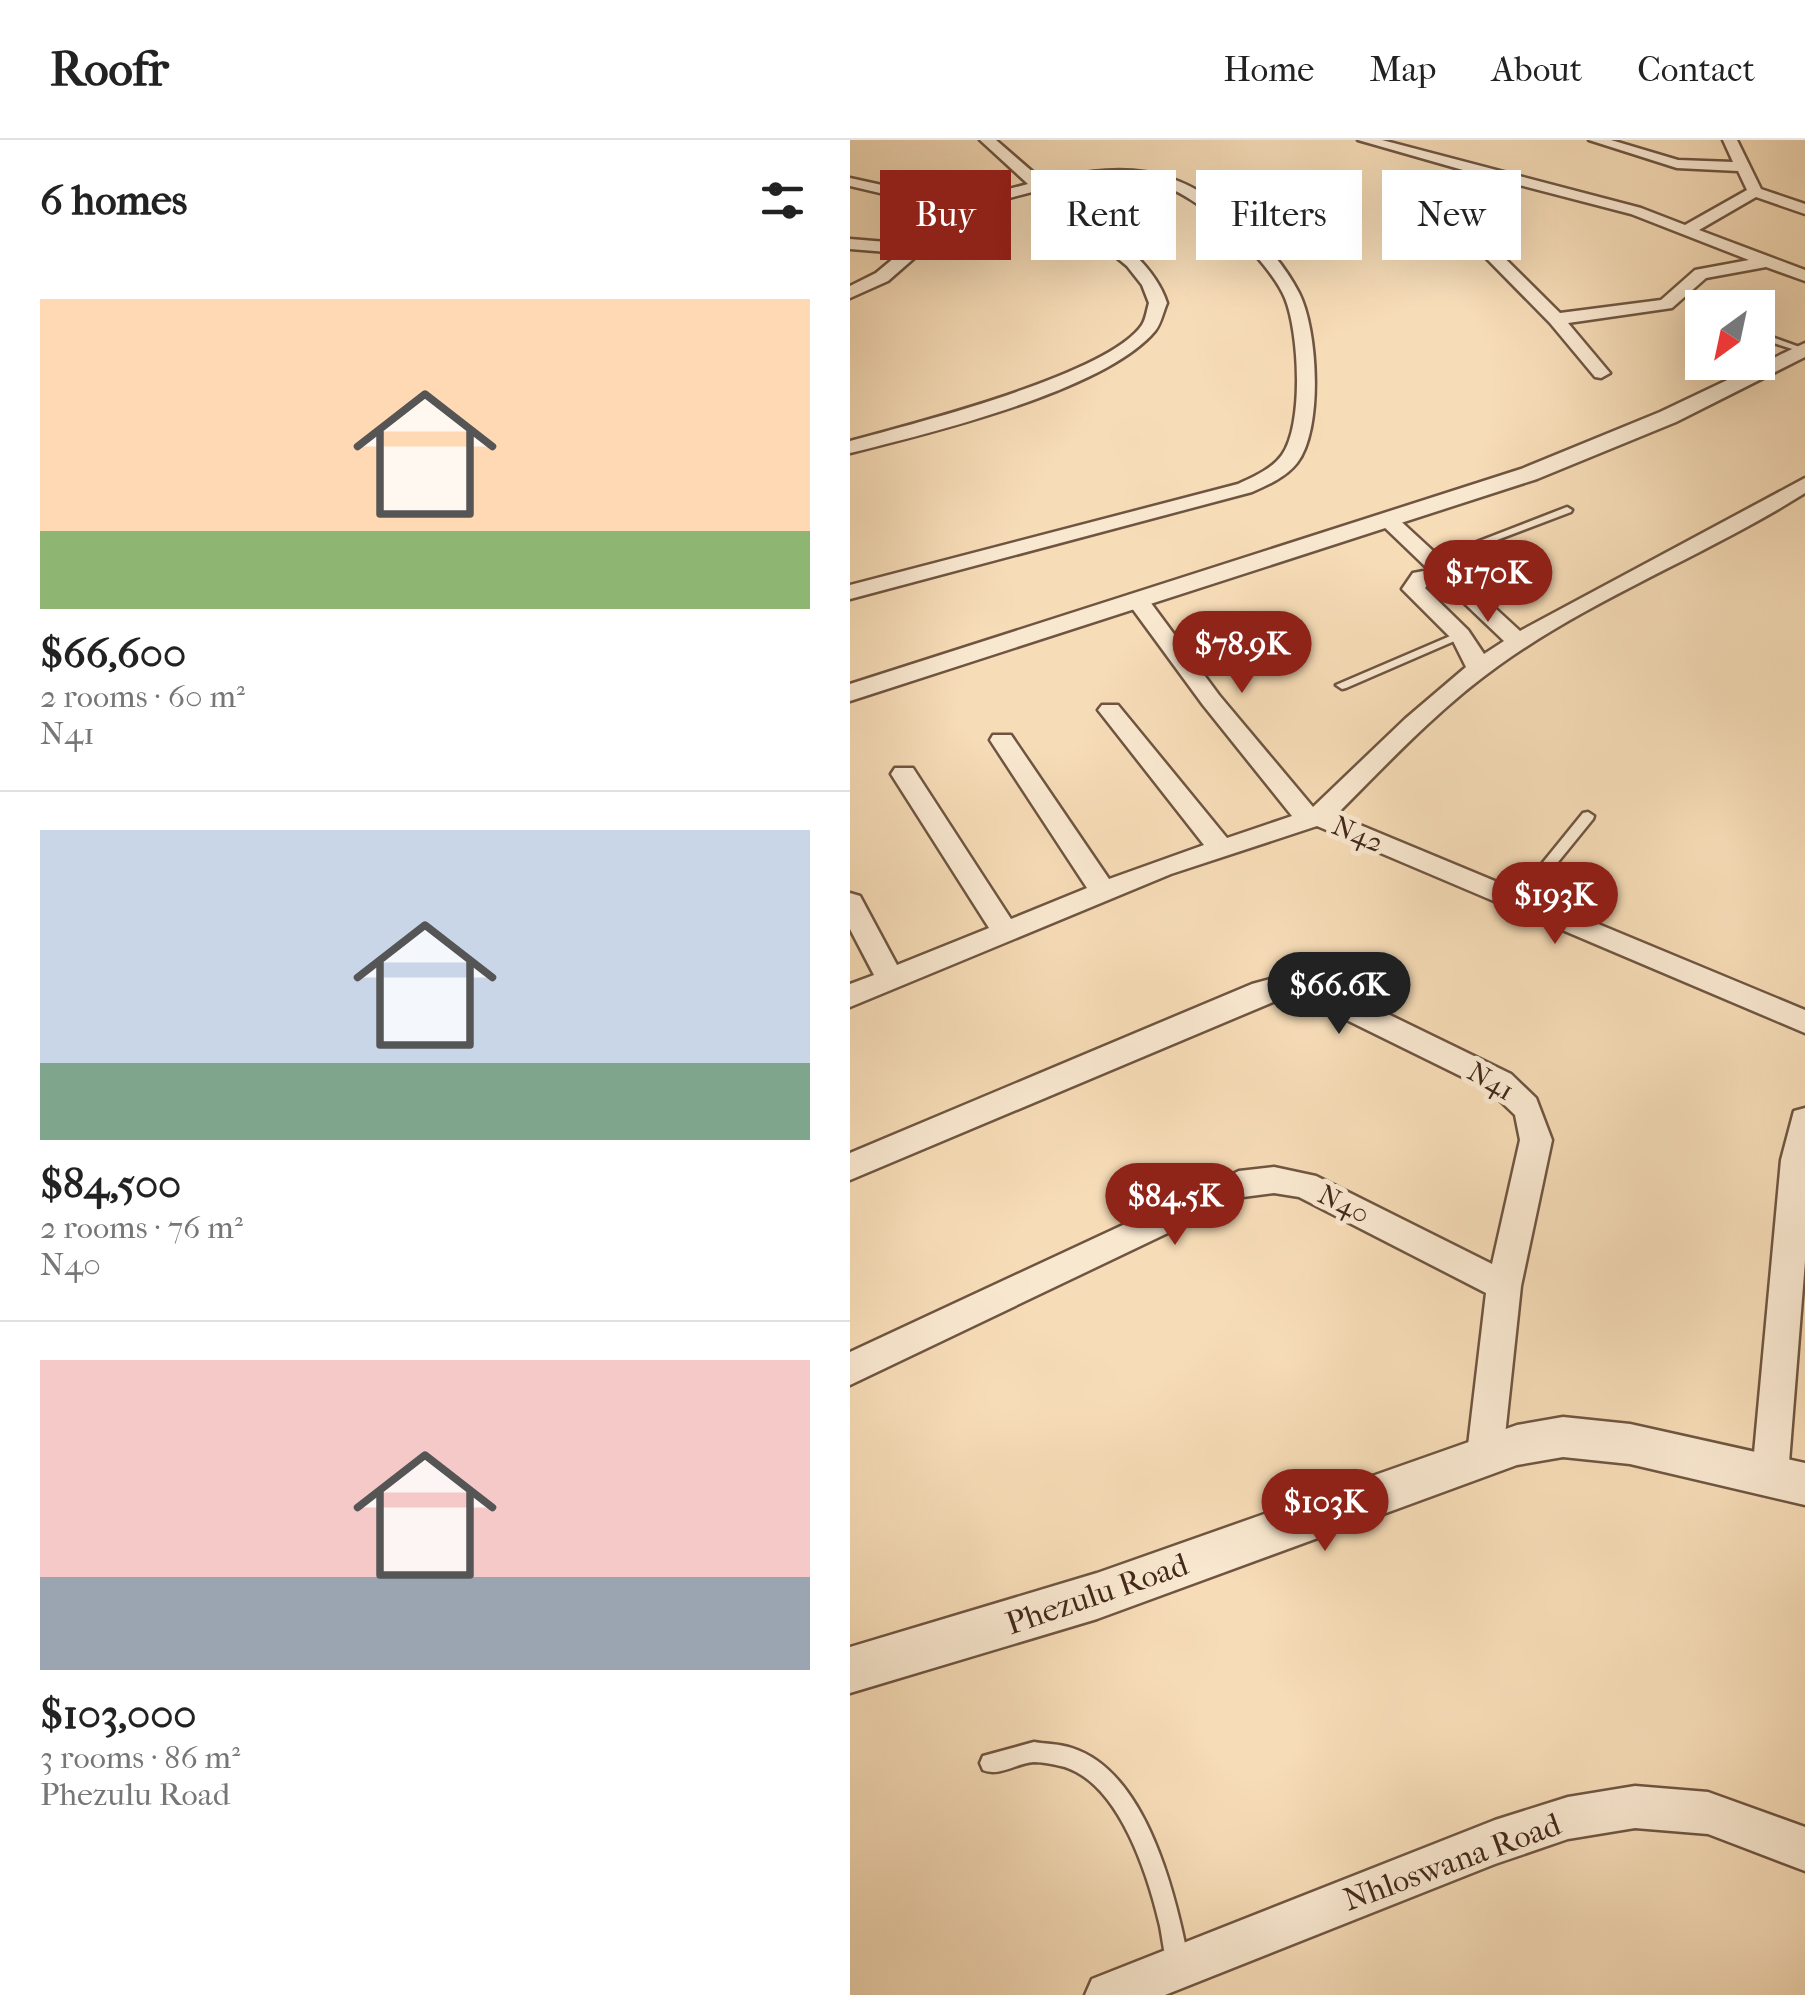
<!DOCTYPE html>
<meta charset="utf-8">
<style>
:root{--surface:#fff;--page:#f2f2f2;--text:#222;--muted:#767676;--line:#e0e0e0;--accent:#8f2418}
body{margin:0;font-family:"IM FELL French Canon",serif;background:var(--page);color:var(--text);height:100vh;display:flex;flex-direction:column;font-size:38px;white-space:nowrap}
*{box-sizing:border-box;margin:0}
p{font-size:32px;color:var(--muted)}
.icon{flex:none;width:55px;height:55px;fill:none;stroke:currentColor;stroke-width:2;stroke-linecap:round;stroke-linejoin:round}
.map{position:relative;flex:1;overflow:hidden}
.side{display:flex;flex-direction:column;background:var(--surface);width:850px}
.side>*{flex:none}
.top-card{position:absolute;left:30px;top:30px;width:775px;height:90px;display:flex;gap:20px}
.needle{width:65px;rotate:213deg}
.buttons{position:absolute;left:835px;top:150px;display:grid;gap:20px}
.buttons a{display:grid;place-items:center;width:90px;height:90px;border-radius:0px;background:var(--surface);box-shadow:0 10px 40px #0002;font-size:50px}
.price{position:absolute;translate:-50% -85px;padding:0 22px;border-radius:35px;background:var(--accent);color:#fff;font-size:32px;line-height:65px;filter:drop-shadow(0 2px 5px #0008)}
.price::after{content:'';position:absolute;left:50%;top:60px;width:30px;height:22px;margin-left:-15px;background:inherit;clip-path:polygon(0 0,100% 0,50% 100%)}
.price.on{background:#222;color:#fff}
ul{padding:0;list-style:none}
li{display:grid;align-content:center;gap:20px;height:530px;padding:0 40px}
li+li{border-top:2px solid var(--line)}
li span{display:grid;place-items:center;height:310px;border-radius:0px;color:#555}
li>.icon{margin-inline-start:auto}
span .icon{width:180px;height:180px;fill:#fffc;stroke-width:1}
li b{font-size:42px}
h2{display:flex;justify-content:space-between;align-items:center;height:120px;padding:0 40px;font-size:42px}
.chip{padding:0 35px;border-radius:0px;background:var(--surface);box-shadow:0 10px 40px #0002;font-size:35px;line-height:90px}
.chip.on{background:var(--accent);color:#fff}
header{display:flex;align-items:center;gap:60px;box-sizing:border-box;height:140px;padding:0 50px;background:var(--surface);border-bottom:2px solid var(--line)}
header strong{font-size:48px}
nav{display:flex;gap:55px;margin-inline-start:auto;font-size:35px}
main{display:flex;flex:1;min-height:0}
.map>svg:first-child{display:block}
</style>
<header>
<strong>Roofr</strong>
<nav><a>Home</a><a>Map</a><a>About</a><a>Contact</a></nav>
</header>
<main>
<section class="side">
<h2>6 homes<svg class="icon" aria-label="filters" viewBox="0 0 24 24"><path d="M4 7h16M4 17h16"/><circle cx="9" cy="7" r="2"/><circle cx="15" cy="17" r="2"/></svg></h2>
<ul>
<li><span style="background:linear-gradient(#ffd9b3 75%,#8fb573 0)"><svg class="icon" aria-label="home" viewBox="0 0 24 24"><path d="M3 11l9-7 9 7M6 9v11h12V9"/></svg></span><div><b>$66,600</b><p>2 rooms · 60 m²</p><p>N41</p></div></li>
<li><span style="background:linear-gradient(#c9d6e8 75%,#7fa58c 0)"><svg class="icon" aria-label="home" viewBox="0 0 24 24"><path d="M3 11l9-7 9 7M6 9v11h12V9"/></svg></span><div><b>$84,500</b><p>2 rooms · 76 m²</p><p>N40</p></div></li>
<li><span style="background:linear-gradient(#f6c9c9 70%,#9aa5b1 0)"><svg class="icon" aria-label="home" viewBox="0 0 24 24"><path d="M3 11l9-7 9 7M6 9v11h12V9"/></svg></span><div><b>$103,000</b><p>3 rooms · 86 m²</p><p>Phezulu Road</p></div></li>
</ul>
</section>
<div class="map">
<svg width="955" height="1855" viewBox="0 0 955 1855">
<rect width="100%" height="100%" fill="#f6dcb7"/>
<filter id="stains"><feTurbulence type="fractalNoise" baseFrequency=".002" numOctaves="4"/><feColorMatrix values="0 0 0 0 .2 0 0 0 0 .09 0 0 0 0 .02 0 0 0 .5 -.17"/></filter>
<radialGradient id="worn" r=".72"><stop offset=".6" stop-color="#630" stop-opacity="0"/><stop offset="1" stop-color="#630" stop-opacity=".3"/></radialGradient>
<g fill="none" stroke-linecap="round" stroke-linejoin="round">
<g stroke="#6f5541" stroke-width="5">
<path id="service" d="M 908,192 L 955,209 L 955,213 L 908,198 Z
M 852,204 L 852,222 L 861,222 L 896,240 L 896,244 L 890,244 L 849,224 L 843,213 Z
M 717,367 L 722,370 L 721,372 L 584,424 L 575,422 Z
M 612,491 L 616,492 L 616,496 L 496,548 L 492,549 L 486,545 Z
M 738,672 L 744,676 L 743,679 L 674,764 L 664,764 L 662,761 L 664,758 L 733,673 Z
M 184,1602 C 196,1604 210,1604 222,1608 C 297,1632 326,1756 339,1823 L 336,1831 L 328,1834 L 320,1831 C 314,1817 313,1801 310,1786 C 298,1735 270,1645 215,1627 C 207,1625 193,1622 184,1622 C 167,1623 149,1637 133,1630 L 130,1623 L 133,1616 Z"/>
</g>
<g stroke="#6f5541" stroke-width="5">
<path id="minor" d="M 130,0 L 146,0 L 192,40 C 233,32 279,24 320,38 C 370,55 425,106 449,153 C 468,190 473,290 447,323 C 436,337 418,345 402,352 L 0,459 L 0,445 L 388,344 C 403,337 422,329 432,315 C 454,284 449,192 435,158 C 417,117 349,55 306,43 C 272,34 234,41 200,48 C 238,82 300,111 317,163 C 313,172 311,184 305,191 C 255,251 76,294 0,313 L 0,301 C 62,284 258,235 292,185 C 296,179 297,169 299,163 L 292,145 L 277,126 L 186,51 L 114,70 L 97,79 L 86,99 L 38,141 L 0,158 L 0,146 L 26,133 L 50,113 L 0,109 L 0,99 L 61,104 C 74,93 80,76 94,68 L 0,46 L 0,38 L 109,62 L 178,44 Z
M 508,0 L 532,0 L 791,68 L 835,85 L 897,50 L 888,31 L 827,28 L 739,0 L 761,0 L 828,20 L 883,22 L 873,0 L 887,0 L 911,49 L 955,64 L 955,74 L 906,57 L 849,90 L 955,130 L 955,141 L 916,127 L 856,138 L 822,168 L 718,183 L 760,233 L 751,238 L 745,237 L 700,183 L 584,65 L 594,49 L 620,32 ZM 635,36 L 781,74 L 899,120 L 845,130 L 811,160 L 710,173 L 600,64 L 605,55 Z
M 955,338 L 955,353 L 927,370 C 836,423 734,464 648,526 C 589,568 538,623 486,675 L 955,870 L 955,893 L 467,686 L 321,734 L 0,867 L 0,844 L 24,835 L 0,789 L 0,753 L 10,756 L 47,825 L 139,788 L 41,634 L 45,628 L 63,628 L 161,779 L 237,748 L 140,600 L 143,595 L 161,595 L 259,739 L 354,705 L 252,575 L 248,570 L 252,565 L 268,565 L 377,698 L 442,676 L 353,565 L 276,460 L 279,455 L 295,455 L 369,555 L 463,667 L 555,579 L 616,527 L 602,499 L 552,449 L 563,433 L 579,430 L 530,383 L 527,379 L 530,375 L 544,375 L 670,491 ZM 590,440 L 654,501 L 634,514 L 618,490 L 575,448 L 579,443 Z
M 435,835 L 472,842 L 661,934 L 686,958 L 702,1000 L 671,1146 L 653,1314 L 648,1326 L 635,1331 L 622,1326 L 617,1314 L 636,1153 L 449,1057 L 424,1053 L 393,1057 L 0,1245 L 0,1212 L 389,1031 L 424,1027 L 466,1036 L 642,1124 L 670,1000 L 665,975 L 639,950 L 456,860 L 435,857 L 0,1040 L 0,1013 L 402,844 Z
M 955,968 L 955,1121 L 938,1335 L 933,1347 L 920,1353 L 907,1347 L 902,1335 L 931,1020 L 944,971 Z
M 785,1646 L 858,1652 L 955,1687 L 955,1731 L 858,1694 L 785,1688 L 718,1699 L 645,1724 L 315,1855 L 235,1855 L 242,1839 L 645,1680 L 718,1657 Z"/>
</g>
<g stroke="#6f5541" stroke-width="5">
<path id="tertiary" d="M 955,203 L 955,217 L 826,282 L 687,339 L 0,561 L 0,544 L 671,329 L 810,272 Z
M 713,1277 L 780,1284 L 955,1323 L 955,1365 L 780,1324 L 713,1317 L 667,1325 L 247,1479 L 0,1553 L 0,1507 L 247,1433 L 667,1285 Z"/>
</g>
<use href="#service" fill="#f9e8d0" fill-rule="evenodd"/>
<use href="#minor" fill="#f9e8d0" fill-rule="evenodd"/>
<use href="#tertiary" fill="#f9e8d0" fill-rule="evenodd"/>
</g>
<g text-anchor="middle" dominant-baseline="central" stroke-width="10" stroke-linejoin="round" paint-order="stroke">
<g font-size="28" fill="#42281a" stroke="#f9e8d0">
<text transform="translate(508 694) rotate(23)">N42</text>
<text transform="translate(641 941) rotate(30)">N41</text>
<text transform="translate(494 1064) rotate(26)">N40</text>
</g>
<g font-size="32" fill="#42281a" stroke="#f9e8d0">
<text transform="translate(247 1454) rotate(-19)">Phezulu Road</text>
<text transform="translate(602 1722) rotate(-20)">Nhloswana Road</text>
</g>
</g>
<rect width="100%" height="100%" filter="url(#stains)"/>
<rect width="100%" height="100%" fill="url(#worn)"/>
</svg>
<div class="buttons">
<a><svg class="needle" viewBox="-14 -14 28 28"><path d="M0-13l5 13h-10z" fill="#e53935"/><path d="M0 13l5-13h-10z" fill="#767676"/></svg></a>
</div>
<b class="price" style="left:638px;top:485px">$170K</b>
<b class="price" style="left:392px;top:556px">$78.9K</b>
<b class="price" style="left:705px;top:807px">$193K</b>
<b class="price on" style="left:489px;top:897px">$66.6K</b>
<b class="price" style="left:325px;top:1108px">$84.5K</b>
<b class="price" style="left:475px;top:1414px">$103K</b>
<div class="top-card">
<a class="chip on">Buy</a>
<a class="chip">Rent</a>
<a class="chip">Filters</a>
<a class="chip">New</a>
</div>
</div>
</main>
